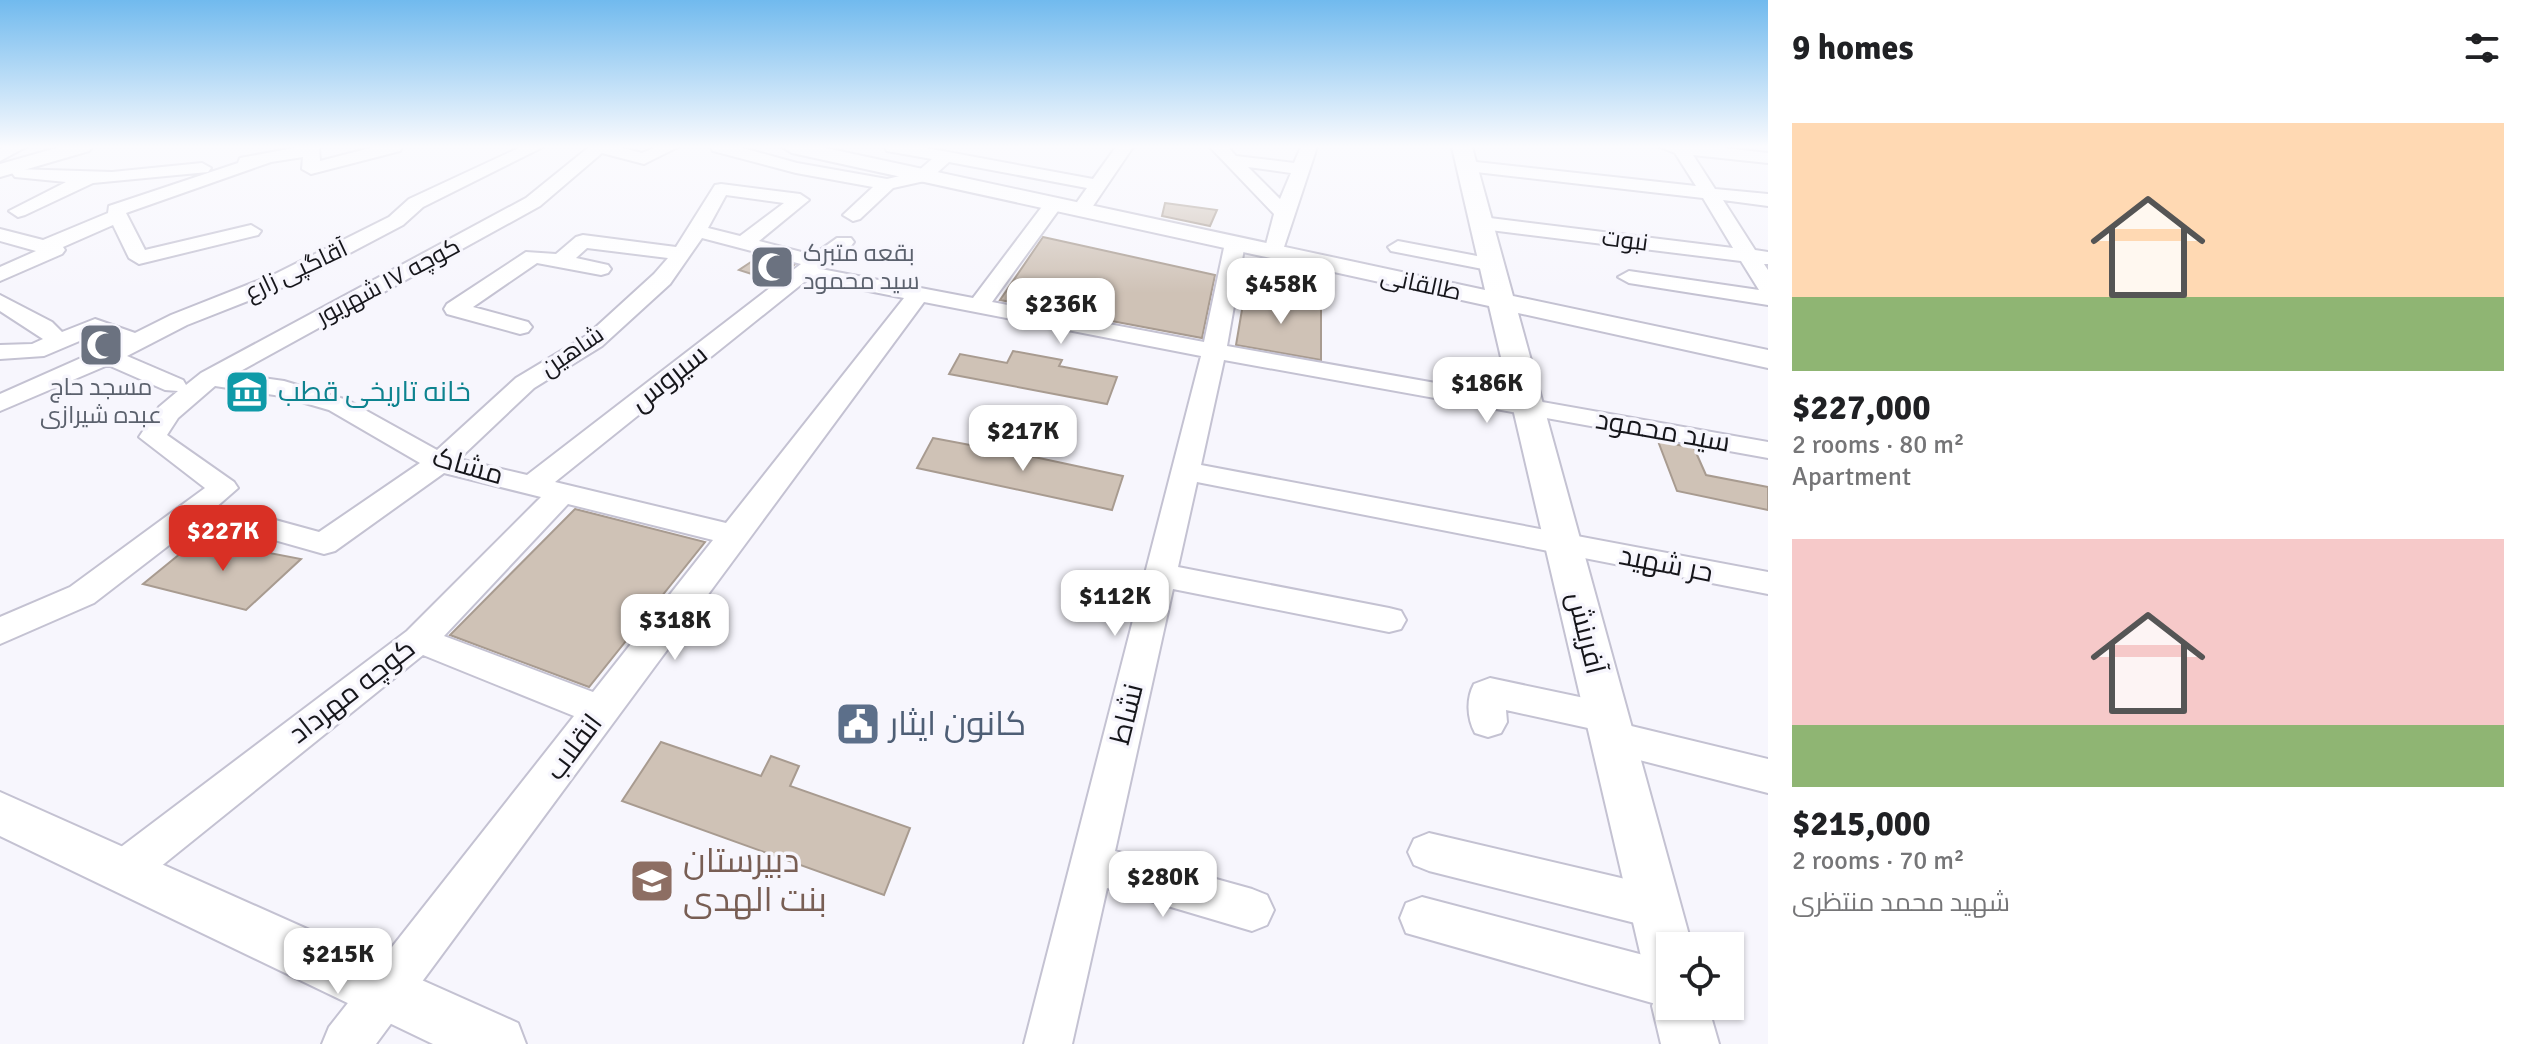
<!DOCTYPE html>
<meta charset="utf-8">
<style>
:root{--surface:#fff;--page:#f6f6f6;--text:#202124;--muted:#757577;--accent:#d93025}
body{margin:0;font-family:Signika,Cairo,sans-serif;background:var(--page);color:var(--text);height:100vh;display:flex;flex-direction:column;font-size:30px;white-space:nowrap}
*{box-sizing:border-box;margin:0}
p{font-size:26px;color:var(--muted)}
.icon{flex:none;width:44px;height:44px;fill:none;stroke:currentColor;stroke-width:2;stroke-linecap:round;stroke-linejoin:round}
.map{position:relative;flex:1;overflow:hidden}
.panel{display:flex;flex-direction:column;background:var(--surface);width:760px}
.panel>*{flex:none}
.fabs{position:absolute;left:1656px;top:932px;display:grid;gap:16px}
.fabs a{display:grid;place-items:center;width:88px;height:88px;border-radius:0px;background:var(--surface);box-shadow:0 2px 6px #0004;font-size:40px}
.price{position:absolute;translate:-50% -68px;padding:0 18px;border-radius:16px;background:#fff;color:#222;font-size:26px;line-height:52px;filter:drop-shadow(0 2px 4px #0008)}
.price::after{content:'';position:absolute;left:50%;top:48px;width:24px;height:18px;margin-left:-12px;background:inherit;clip-path:polygon(0 0,100% 0,50% 100%)}
.price.selected{background:var(--accent);color:#fff}
ul{padding:0;list-style:none}
li{display:grid;align-content:center;gap:16px;height:424px;padding:0 24px}
li span{display:grid;place-items:center;height:248px;border-radius:0px;color:#555}
li>.icon{margin-inline-start:auto}
span .icon{width:144px;height:144px;fill:#fffc;stroke-width:1}
li b{font-size:34px}
h2{display:flex;justify-content:space-between;align-items:center;height:96px;padding:0 24px;font-size:34px}
main{display:flex;flex:1;min-height:0}
.map>svg:first-child{display:block}
</style>
<main>
<div class="map">
<svg width="1768" height="1044" viewBox="0 0 1768 1044">
<rect width="100%" height="100%" fill="#f7f6fd"/>
<path fill="#cfc2b6" stroke="#a89b90" stroke-width="2" d="M 1165,203 L 1217,210 L 1210,226 L 1162,216 Z
M 1043,237 L 1215,275 L 1202,338 L 1000,300 Z
M 760,256 L 794,265 L 774,281 L 739,270 Z
M 1245,292 L 1321,304 L 1321,360 L 1236,345 Z
M 1013,351 L 1062,360 L 1059,366 L 1117,377 L 1107,404 L 949,374 L 960,354 L 1007,363 Z
M 933,438 L 1039,458 L 1123,476 L 1112,510 L 917,468 Z
M 1658,441 L 1694,448 L 1706,475 L 1768,487 L 1768,510 L 1677,491 Z
M 575,509 L 705,542 L 589,687 L 450,635 Z
M 206,539 L 243,548 L 301,559 L 246,610 L 143,584 L 197,540 Z
M 661,742 L 761,776 L 771,756 L 799,766 L 790,786 L 910,828 L 884,895 L 622,801 Z"/>
<g fill="none" stroke-linecap="round" stroke-linejoin="round">
<g stroke="#c4c2d2" stroke-width="4">
<path id="minor" d="M 5,147 L 26,147 L 0,161 L 0,149 Z
M 299,147 L 319,147 L 320,161 L 374,147 L 402,147 L 400,151 L 311,174 L 302,169 L 303,157 L 271,162 L 126,213 L 145,250 L 251,225 L 261,231 L 258,235 L 139,264 L 129,258 L 113,225 L 63,247 L 65,250 L 62,254 L 0,281 L 0,267 L 36,251 L 0,241 L 0,229 L 43,240 L 108,213 L 109,206 L 238,163 L 240,158 Z
M 521,147 L 543,147 L 423,207 L 403,225 L 291,284 L 187,325 L 127,356 L 183,380 L 186,385 L 201,373 L 526,198 L 589,147 L 619,147 L 642,153 L 656,147 L 678,147 L 644,164 L 602,153 L 540,206 L 235,374 L 284,381 L 347,400 L 437,450 L 516,378 L 586,336 L 654,274 L 668,258 L 587,248 L 576,258 L 608,265 L 611,269 L 608,273 L 601,275 L 537,263 L 473,307 L 528,322 L 532,327 L 528,332 L 520,334 L 447,314 L 444,309 L 447,304 L 526,252 L 556,254 L 576,237 L 583,235 L 676,247 L 715,185 L 721,184 L 800,194 L 809,200 L 759,241 L 813,255 L 837,238 L 851,238 L 854,242 L 851,246 L 821,269 L 973,298 L 1047,200 L 1054,198 L 1063,204 L 992,302 L 1204,342 L 1225,243 L 1235,237 L 1245,243 L 1227,346 L 1768,442 L 1768,458 L 1224,360 L 1201,465 L 1768,572 L 1768,594 L 1197,482 L 1178,567 L 1389,608 L 1401,611 L 1406,620 L 1401,629 L 1389,632 L 1173,589 L 1115,851 L 1252,889 L 1267,895 L 1274,910 L 1267,925 L 1252,931 L 1107,888 L 1072,1044 L 1024,1044 L 1201,356 L 924,302 L 376,1044 L 322,1044 L 329,1027 L 574,716 L 423,655 L 139,884 L 124,890 L 109,884 L 103,870 L 109,856 L 407,631 L 541,497 L 444,473 L 335,551 L 324,554 L 246,532 L 177,539 L 94,603 L 0,644 L 0,617 L 70,587 L 205,488 L 139,437 L 159,407 L 178,391 L 165,390 L 108,365 L 0,411 L 0,394 L 117,342 L 96,334 L 44,356 L 0,359 L 0,345 L 32,344 L 43,339 L 0,311 L 0,295 L 52,322 L 62,332 L 95,319 L 135,333 L 171,315 L 275,274 L 389,217 L 409,199 ZM 726,195 L 784,203 L 740,236 L 708,228 ZM 702,238 L 801,264 L 527,475 L 459,459 L 534,388 L 602,346 L 670,284 ZM 808,279 L 904,298 L 726,523 L 555,482 ZM 215,386 L 281,396 L 329,410 L 420,463 L 319,532 L 246,512 L 206,516 L 238,488 L 234,482 L 167,435 L 178,418 ZM 568,504 L 713,540 L 593,692 L 444,636 Z
M 711,147 L 739,147 L 797,163 L 887,179 L 917,172 L 932,159 L 887,151 L 885,147 L 921,147 L 1093,179 L 1116,147 L 1133,147 L 1093,206 L 1079,206 L 1077,202 L 1087,188 L 949,162 L 929,180 L 893,188 L 860,219 L 853,221 L 843,215 L 873,187 L 796,173 L 713,151 Z
M 1210,147 L 1228,147 L 1236,156 L 1294,163 L 1301,147 L 1317,147 L 1281,256 L 1274,258 L 1264,252 L 1274,214 ZM 1248,167 L 1291,173 L 1280,199 Z
M 1660,147 L 1716,147 L 1768,153 L 1768,163 L 1693,155 L 1715,189 L 1768,194 L 1768,206 L 1723,200 L 1755,250 L 1768,252 L 1768,264 L 1764,264 L 1768,270 L 1768,305 L 1629,283 L 1618,277 L 1629,271 L 1759,290 L 1741,261 L 1482,229 L 1472,223 L 1482,217 L 1733,248 L 1703,198 L 1467,171 L 1458,166 L 1467,161 L 1696,186 L 1675,153 Z
M 202,163 L 211,168 L 208,172 L 93,183 L 25,215 L 18,217 L 9,211 L 66,182 L 15,177 L 12,173 L 15,169 L 112,172 Z
M 1398,241 L 1493,259 L 1503,265 L 1493,271 L 1391,251 L 1388,247 Z
M 1490,678 L 1608,703 L 1621,707 L 1626,718 L 1623,724 L 1768,759 L 1768,793 L 1612,753 L 1599,748 L 1593,737 L 1597,730 L 1506,710 L 1507,722 L 1501,733 L 1488,737 L 1475,733 C 1467,718 1466,699 1474,684 Z
M 1429,833 L 1655,886 L 1670,892 L 1677,907 L 1670,922 L 1655,928 L 1429,871 L 1414,865 L 1408,852 L 1414,839 Z
M 1422,897 L 1670,962 L 1670,1006 L 1675,1006 L 1670,1008 L 1406,933 L 1400,918 L 1406,903 Z"/>
</g>
<g stroke="#c4c2d2" stroke-width="4">
<path id="major" d="M 60,147 L 92,147 L 89,151 L 0,177 L 0,164 Z
M 782,147 L 821,147 L 1485,290 L 1452,147 L 1472,147 L 1513,296 L 1768,350 L 1768,368 L 1518,313 L 1692,946 L 1670,946 L 1670,1006 L 1708,1006 L 1719,1044 L 1661,1044 L 1652,1006 L 1659,988 L 1651,984 L 1643,965 L 1489,306 L 792,153 Z
M 0,792 L 518,1023 L 526,1044 L 433,1044 L 0,836 Z"/>
</g>
<use href="#minor" fill="#fff" fill-rule="evenodd"/>
<use href="#major" fill="#fff" fill-rule="evenodd"/>
</g>
<linearGradient id="sky" x2="0" y2="1"><stop stop-color="#71baee"/><stop offset="0.5" stop-color="#fbfbfe"/><stop offset="1" stop-color="#fbfbfe" stop-opacity="0"/></linearGradient>
<rect width="1768" height="293" fill="url(#sky)"/>
<defs>
<g id="mosque-square" transform="scale(2.3)"><rect x="-9" y="-9" width="18" height="18" rx="4" fill="#6b7280" stroke="#f7f6fd"/><path d="M3.5-4.9A6 6 0 1 0 3.5 4.9A5 5 0 1 1 3.5-4.9Z" fill="#fff"/></g>
<g id="museum-square" transform="scale(2.3)"><rect x="-9" y="-9" width="18" height="18" rx="4" fill="#0f9aa8" stroke="#f7f6fd"/><path d="M0-6L6-3V-2H-6V-3ZM-5-1h2V3h-2ZM-1-1h2V3h-2ZM3-1h2V3H3ZM-6 4H6V6H-6Z" fill="#fff"/></g>
<g id="civic-square" transform="scale(2.3)"><rect x="-9" y="-9" width="18" height="18" rx="4" fill="#5c6f8a" stroke="#f7f6fd"/><path d="M-.6-6.5H3V-4.5H.6V-3L4-1V1h2V6H-6V1h2V-1L-.6-3ZM-1.2 2.5V6h2.4V2.5Z" fill="#fff"/></g>
<g id="school-square" transform="scale(2.3)"><rect x="-9" y="-9" width="18" height="18" rx="4" fill="#8d6e63" stroke="#f7f6fd"/><path d="M0-5L7-2L0 1L-7-2ZM-4 1L0 2.5L4 1V4Q0 6-4 4Z" fill="#fff"/></g>
</defs>
<g fill-rule="evenodd">
<use href="#mosque-square" x="772" y="267"/>
<use href="#mosque-square" x="101" y="345"/>
<use href="#museum-square" x="247" y="392"/>
<use href="#civic-square" x="858" y="724"/>
<use href="#school-square" x="652" y="881"/>
</g>
<g text-anchor="middle" dominant-baseline="central" stroke-width="7" stroke-linejoin="round" paint-order="stroke">
<g font-size="24" fill="#16161b" stroke="#f7f6fd">
<text transform="translate(1625 240) rotate(7)">نبوت</text>
<text transform="translate(296 270) rotate(-25)">آقاگپی زارع</text>
<text transform="translate(388 281) rotate(-28)">کوچه ۱۷ شهریور</text>
<text transform="translate(1421 284) rotate(12)">طالقانی</text>
<text transform="translate(572 351) rotate(-34)">شاهین</text>
</g>
<g font-size="24" fill="#5b616d" stroke="#f7f6fd" text-anchor="start">
<text x="803" y="253">بقعه متبرک<tspan x="803" dy="28">سید محمود</tspan></text>
<text x="101" y="387" text-anchor="middle">مسجد حاج<tspan x="101" dy="28">عبده شیرازی</tspan></text>
</g>
<g font-size="28" fill="#16161b" stroke="#f7f6fd">
<text transform="translate(669 378) rotate(-38)">سیروس</text>
<text transform="translate(1663 431) rotate(10)">سید محمود</text>
<text transform="translate(468 466) rotate(16)">مشاک</text>
<text transform="translate(1666 564) rotate(11)">حر شهید</text>
<text transform="translate(1586 633) rotate(76)">آفرینش</text>
<text transform="translate(352 691) rotate(-38)">کوچه مهرداد</text>
<text transform="translate(1127 714) rotate(-76)">نشاط</text>
<text transform="translate(574 747) rotate(-53)">انقلاب</text>
</g>
<g font-size="28" fill="#0d838f" stroke="#f7f6fd" text-anchor="start">
<text x="278" y="392">خانه تاریخی قطب</text>
</g>
<g font-size="34" fill="#4e5e75" stroke="#f7f6fd" text-anchor="start">
<text x="889" y="724">کانون ایثار</text>
</g>
<g font-size="34" fill="#785e54" stroke="#f7f6fd" text-anchor="start">
<text x="683" y="861">دبیرستان<tspan x="683" dy="39">بنت الهدی</tspan></text>
</g>
</g>
</svg>
<div class="fabs">
<a><svg class="icon" aria-label="locate" viewBox="0 0 24 24"><circle cx="12" cy="12" r="6"/><path d="M12 2v4M12 18v4M2 12h4M18 12h4"/></svg></a>
</div>
<b class="price" style="left:1281px;top:326px">$458K</b>
<b class="price" style="left:1061px;top:346px">$236K</b>
<b class="price" style="left:1487px;top:425px">$186K</b>
<b class="price" style="left:1023px;top:473px">$217K</b>
<b class="price selected" style="left:223px;top:573px">$227K</b>
<b class="price" style="left:1115px;top:638px">$112K</b>
<b class="price" style="left:675px;top:662px">$318K</b>
<b class="price" style="left:1163px;top:919px">$280K</b>
<b class="price" style="left:338px;top:996px">$215K</b>
</div>
<section class="panel">
<h2>9 homes<svg class="icon" aria-label="filters" viewBox="0 0 24 24"><path d="M4 7h16M4 17h16"/><circle cx="9" cy="7" r="2"/><circle cx="15" cy="17" r="2"/></svg></h2>
<ul>
<li><span style="background:linear-gradient(#ffd9b3 70%,#8fb573 0)"><svg class="icon" aria-label="home" viewBox="0 0 24 24"><path d="M3 11l9-7 9 7M6 9v11h12V9"/></svg></span><div><b>$227,000</b><p>2 rooms · 80 m²</p><p>Apartment</p></div></li>
<li><span style="background:linear-gradient(#f6c9c9 75%,#8fb573 0)"><svg class="icon" aria-label="home" viewBox="0 0 24 24"><path d="M3 11l9-7 9 7M6 9v11h12V9"/></svg></span><div><b>$215,000</b><p>2 rooms · 70 m²</p><p>شهید محمد منتظری</p></div></li>
</ul>
</section>
</main>
